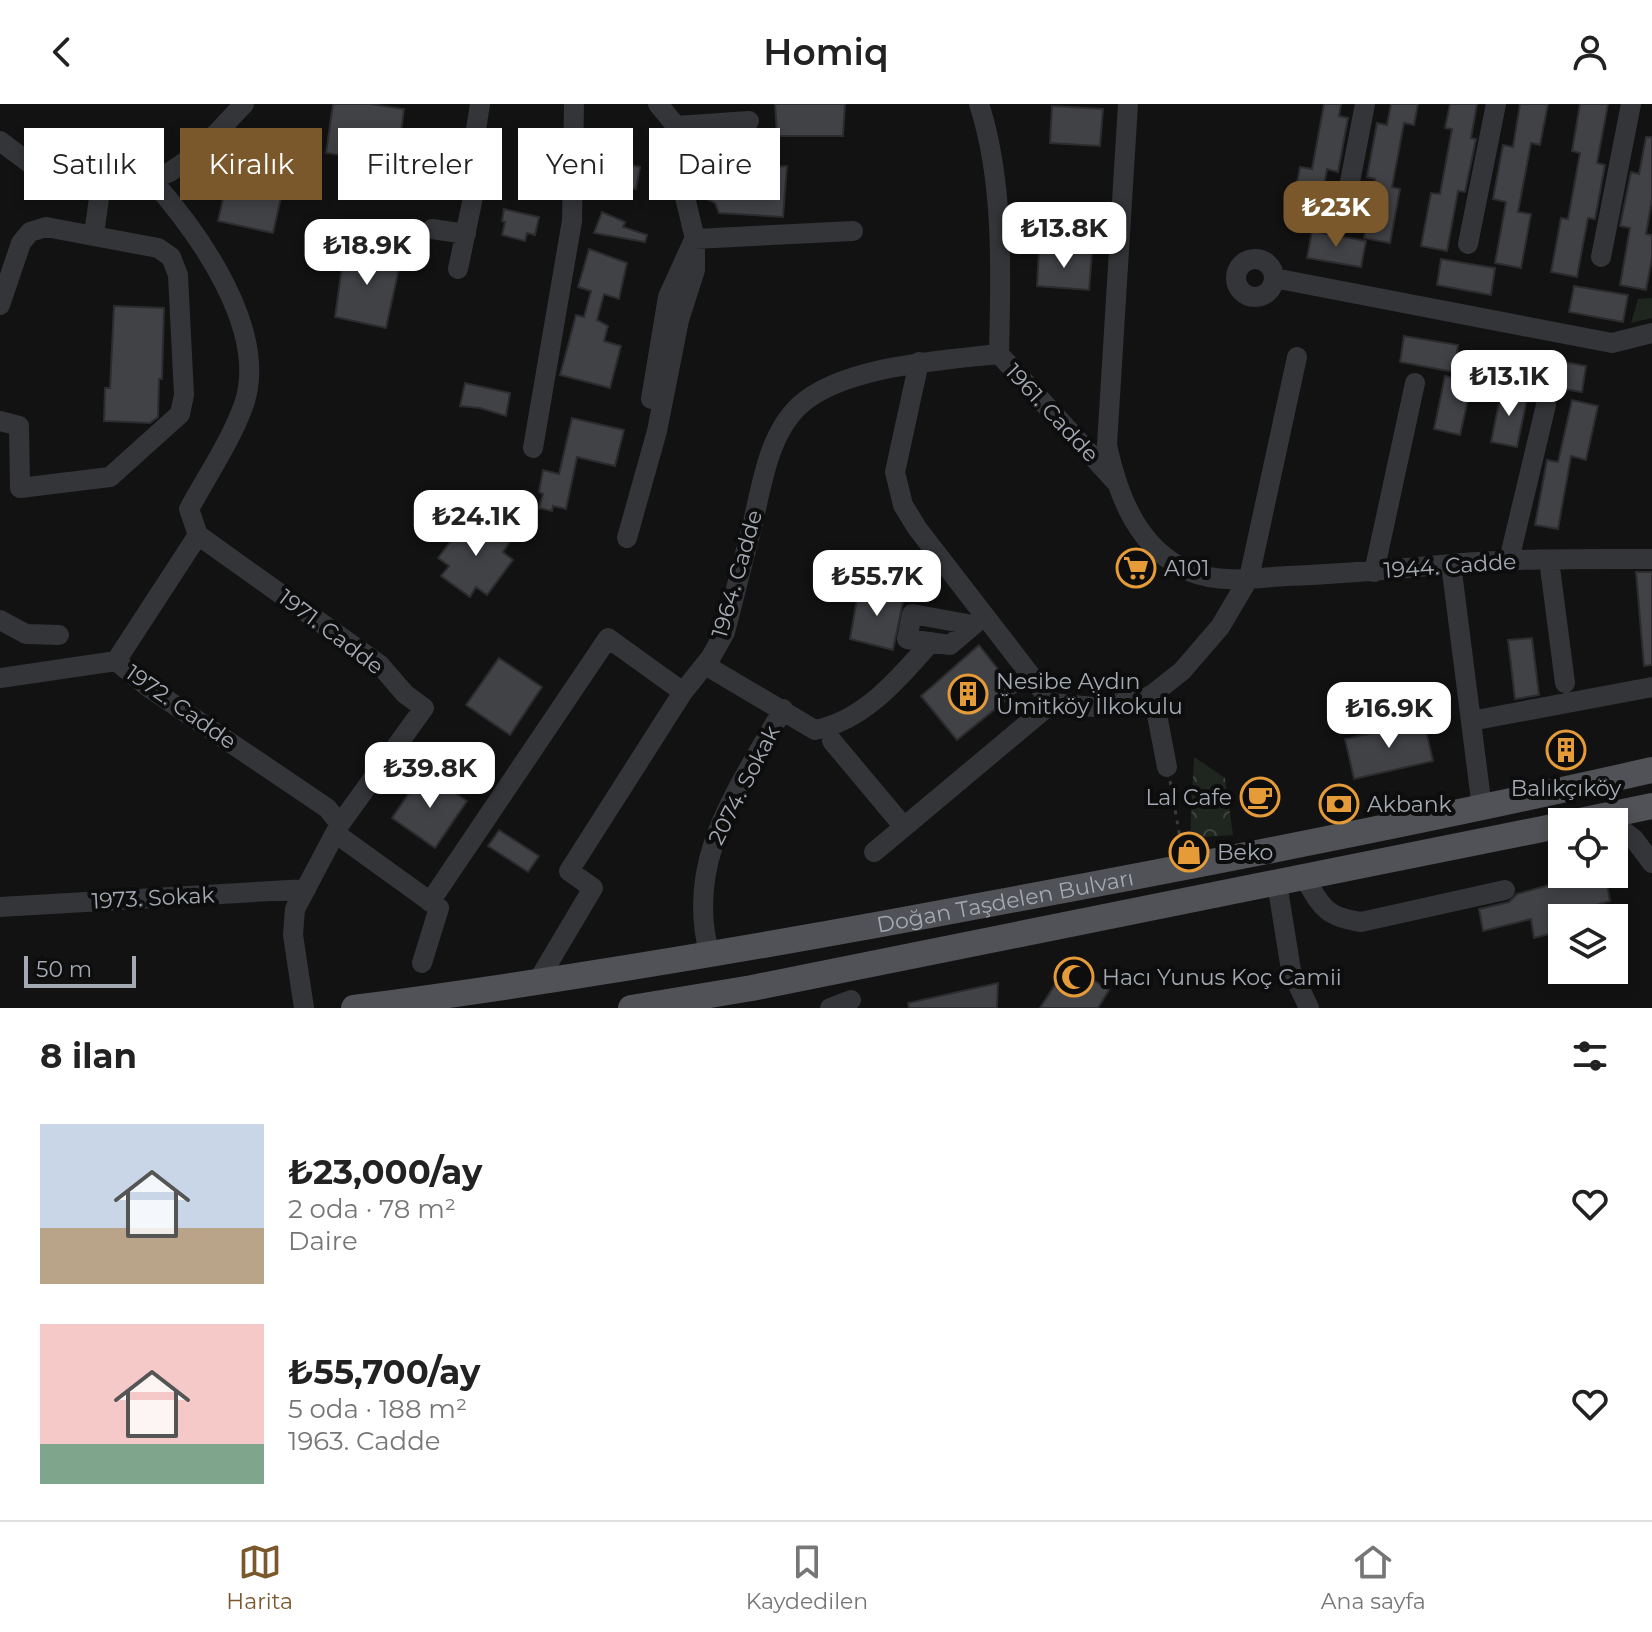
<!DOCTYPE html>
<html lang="tr">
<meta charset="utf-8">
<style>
:root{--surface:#fff;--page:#f2f2f2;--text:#222;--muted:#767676;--line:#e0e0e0;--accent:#7a582c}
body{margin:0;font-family:Montserrat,sans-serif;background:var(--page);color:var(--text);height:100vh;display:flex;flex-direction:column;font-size:30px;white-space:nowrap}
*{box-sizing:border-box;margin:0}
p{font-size:26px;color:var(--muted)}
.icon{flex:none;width:44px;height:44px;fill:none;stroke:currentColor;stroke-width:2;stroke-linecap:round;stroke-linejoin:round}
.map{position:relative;height:904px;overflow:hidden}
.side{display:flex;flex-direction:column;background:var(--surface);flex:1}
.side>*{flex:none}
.hud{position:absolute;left:24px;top:24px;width:800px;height:72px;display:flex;gap:16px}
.fabs{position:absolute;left:1548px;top:704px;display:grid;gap:16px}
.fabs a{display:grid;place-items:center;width:80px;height:80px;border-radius:0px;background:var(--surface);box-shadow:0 4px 12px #0003;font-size:40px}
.scale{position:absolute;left:24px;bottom:20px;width:112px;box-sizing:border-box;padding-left:8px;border:4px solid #a4aab3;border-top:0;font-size:22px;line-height:28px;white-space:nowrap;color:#a4aab3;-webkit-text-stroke:6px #0d0d0e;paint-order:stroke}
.price{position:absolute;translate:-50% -68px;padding:0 18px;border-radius:16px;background:#fff;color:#222;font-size:26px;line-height:52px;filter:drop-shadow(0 2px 4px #0008)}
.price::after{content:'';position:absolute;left:50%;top:48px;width:24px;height:18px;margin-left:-12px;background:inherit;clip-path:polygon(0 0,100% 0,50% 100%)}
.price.current{background:var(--accent);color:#fff}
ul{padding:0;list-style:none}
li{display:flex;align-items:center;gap:24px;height:200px;padding:0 40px}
li span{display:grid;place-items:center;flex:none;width:224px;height:160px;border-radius:0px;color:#555}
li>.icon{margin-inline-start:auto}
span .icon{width:96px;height:96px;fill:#fffc;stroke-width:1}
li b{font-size:34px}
h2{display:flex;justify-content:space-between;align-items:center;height:96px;padding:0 40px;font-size:34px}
.chip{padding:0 28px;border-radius:0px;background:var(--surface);box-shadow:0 4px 12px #0003;font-size:28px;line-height:72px}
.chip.current{background:var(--accent);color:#fff}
header{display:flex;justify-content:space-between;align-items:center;height:104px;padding:0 40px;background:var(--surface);font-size:36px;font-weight:600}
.tabs{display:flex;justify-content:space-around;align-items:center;height:112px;border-top:2px solid var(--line);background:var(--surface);font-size:22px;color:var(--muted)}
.tabs a{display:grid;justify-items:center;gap:4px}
.tabs .current{color:var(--accent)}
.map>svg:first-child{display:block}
</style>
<header><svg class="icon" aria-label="back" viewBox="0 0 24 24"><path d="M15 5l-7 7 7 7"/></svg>Homiq<svg class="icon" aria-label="person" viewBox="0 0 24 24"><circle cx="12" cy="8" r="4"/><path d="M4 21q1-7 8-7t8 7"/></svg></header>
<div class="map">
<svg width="1652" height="904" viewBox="0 0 1652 904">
<defs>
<pattern id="park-crowns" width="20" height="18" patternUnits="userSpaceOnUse" patternTransform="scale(2)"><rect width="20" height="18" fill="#1f261f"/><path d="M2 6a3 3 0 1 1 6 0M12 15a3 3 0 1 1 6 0" fill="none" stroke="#3d433d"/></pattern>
</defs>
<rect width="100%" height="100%" fill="#121213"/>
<path fill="#1f261f" d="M 1652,194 L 1652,214 L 1631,219 L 1638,195 Z"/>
<path fill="url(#park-crowns)" d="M 1194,653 L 1225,674 L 1233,731 L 1190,734 Z"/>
<path fill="#414246" stroke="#2c2c2f" stroke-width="2" d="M 333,0 L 370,0 L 404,5 L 397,59 L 326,49 Z
M 775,0 L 845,0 L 843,32 L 777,32 Z
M 1324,0 L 1341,0 L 1339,12 L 1348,14 L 1338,68 L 1327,65 L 1317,122 L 1290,117 L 1300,63 L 1312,65 Z
M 1391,0 L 1418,0 L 1414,21 L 1404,19 L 1392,83 L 1400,85 L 1390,139 L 1364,134 L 1375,75 L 1367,73 L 1377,19 L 1387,21 Z
M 1450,0 L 1477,0 L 1471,34 L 1476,35 L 1465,88 L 1458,87 L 1447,147 L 1421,142 L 1431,89 L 1440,90 L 1452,25 L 1445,24 Z
M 1520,0 L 1548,0 L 1540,41 L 1531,39 L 1518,108 L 1531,110 L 1521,164 L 1495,159 L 1506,98 L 1493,95 L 1503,41 L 1513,43 Z
M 1580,0 L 1608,0 L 1597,59 L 1605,61 L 1595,115 L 1588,114 L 1577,173 L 1551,168 L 1561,114 L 1568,115 L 1580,49 L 1572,47 Z
M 1052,2 L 1103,5 L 1100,42 L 1050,39 Z
M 1646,33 L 1652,33 L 1652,95 L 1646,130 L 1652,131 L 1652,154 L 1646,186 L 1620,181 L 1630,124 L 1620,122 L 1631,68 L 1639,70 Z
M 233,50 L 288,62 L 273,129 L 218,117 Z
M 604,55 L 640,63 L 636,85 L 631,84 L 629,92 L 596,89 Z
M 787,62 L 783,113 L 719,109 L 715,99 L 707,95 L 699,86 L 701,74 L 725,66 Z
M 504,105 L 539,113 L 535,131 L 527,129 L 525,137 L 502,131 L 505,118 L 502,117 Z
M 602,108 L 625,118 L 623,123 L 647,131 L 645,138 L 594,129 Z
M 1312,127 L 1366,137 L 1361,163 L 1307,154 Z
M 345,141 L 401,155 L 386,224 L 335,213 Z
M 589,145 L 627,159 L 619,195 L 604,190 L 597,216 L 608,222 L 604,237 L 621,242 L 610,284 L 560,271 L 576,211 L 584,213 L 591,187 L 578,183 Z
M 1039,146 L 1092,149 L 1089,186 L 1037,182 Z
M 1441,155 L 1495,164 L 1491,191 L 1437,181 Z
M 1574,182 L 1628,191 L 1623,218 L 1569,208 Z
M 114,202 L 164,204 L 162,275 L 159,275 L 158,313 L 150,319 L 104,317 L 105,284 L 110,284 Z
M 1404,232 L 1458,241 L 1454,268 L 1400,258 Z
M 1532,252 L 1586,262 L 1582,288 L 1528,279 Z
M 1445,272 L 1472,278 L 1460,331 L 1434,325 Z
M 465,279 L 510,289 L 506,312 L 480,304 L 460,302 Z
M 1502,284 L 1528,290 L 1517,343 L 1491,338 Z
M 1572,296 L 1598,302 L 1586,356 L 1571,352 L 1558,425 L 1535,421 L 1547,356 L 1558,358 Z
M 572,314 L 624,326 L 615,362 L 577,353 L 566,405 L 553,402 L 552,407 L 539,404 L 543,390 L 539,388 L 543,366 L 559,370 Z
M 480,415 L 511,436 L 503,448 L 513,456 L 487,491 L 476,483 L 470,493 L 441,472 L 449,462 L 438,454 L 464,419 L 473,425 Z
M 1636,468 L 1652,468 L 1652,561 L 1644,562 Z
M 859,483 L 904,493 L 893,546 L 850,535 Z
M 1532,534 L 1539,591 L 1515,595 L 1508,536 Z
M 979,541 L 1016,588 L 957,636 L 921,592 Z
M 499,554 L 542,583 L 510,631 L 466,601 Z
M 1424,618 L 1433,657 L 1354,675 L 1345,635 Z
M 1572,634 L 1574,657 L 1560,657 L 1558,636 Z
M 424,667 L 467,697 L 435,744 L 392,714 Z
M 499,726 L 539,752 L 528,768 L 488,742 Z
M 1589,770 L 1605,770 L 1610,797 L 1569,809 L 1570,814 L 1562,814 L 1562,827 L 1534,834 L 1531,815 L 1483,827 L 1479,805 L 1509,798 L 1517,790 Z
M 1068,860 L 1109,886 L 1098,904 L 1040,904 Z
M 998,879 L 997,904 L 909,904 L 908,899 Z"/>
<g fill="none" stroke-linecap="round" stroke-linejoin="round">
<path stroke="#393c3f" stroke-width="3" stroke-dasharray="4 6" stroke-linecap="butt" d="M 1170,677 L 1182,745"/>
<path stroke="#333538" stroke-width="20" d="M 979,0 C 1004,76 1001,170 999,250 L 1115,377
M 1128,0 L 1107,341 C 1118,392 1138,446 1191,468 C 1221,480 1256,474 1287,472 C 1342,470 1396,465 1451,460 C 1518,454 1585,455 1652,455
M 676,22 L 749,17
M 0,37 L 32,61 L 69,73 L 101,80 L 151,75 L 170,68 L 198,49 L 244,0
M 151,75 C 198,128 271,228 243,303 C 230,338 207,372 189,405 L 198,431
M 1342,119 L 1365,0
M 432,125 L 466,130
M 94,130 L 101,80
M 695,135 L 853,127
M 1468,140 L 1496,0
M 1601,153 L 1631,0
M1236 174a19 19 0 1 1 38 0a19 19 0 1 1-38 0Z
M 458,165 L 480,60 L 471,58 L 480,0
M 1274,174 L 1612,239 L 1652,229
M 0,201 L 21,139 L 30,128 L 46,123 L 158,144 L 171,153 L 178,171 L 184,291 L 180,310 L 110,373 L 20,384 L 19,322 L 0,317
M 919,258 L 895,368 L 903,401 L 917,424 L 1052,599 L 1094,603 L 1142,596 L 1153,590 L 1182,567 L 1220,523 L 1249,474 L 1297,253
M 651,295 L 668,193 L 693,138
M 533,344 L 572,117 L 574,0
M 627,434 L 657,327 L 679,216 L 695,166 L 695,135 L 685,93 L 676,22 L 658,0
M 1509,456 L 1546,301
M 1549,456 L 1565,579
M 1451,460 L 1482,704
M 1374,468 L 1415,279
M 0,516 L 26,530 L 59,531
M 973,521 L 912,510 L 907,535 L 950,541 L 984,512
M 116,557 L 198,431 L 380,561 L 405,590 L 424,604 L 340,720 L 295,805 L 293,831 L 304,904
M 705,561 L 815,626 C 865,616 899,574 931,538
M 0,574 L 116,557 L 148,583 L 327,704 L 340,720
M 1153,590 L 1167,663
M 1471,617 L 1652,583
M 832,637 L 904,723 L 1052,599
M 1614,720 L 1634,735 L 1652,759
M 335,729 L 439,804 L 422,859
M 874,748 L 904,723
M 1304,773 C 1321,802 1325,813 1361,818 L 1505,786
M 1277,779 L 1291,866 L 1309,904
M 430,798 L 608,534 L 683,588
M 0,803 L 306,785
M 710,852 C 683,756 739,685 783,605
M 536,880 L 593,784 L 569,767 L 683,588 L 711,553 L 725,528 C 734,494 742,460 751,427 C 761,386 767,332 799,302 C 842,262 943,256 999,250
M 830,904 L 851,896"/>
<g stroke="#505257" stroke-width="26">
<path d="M 1575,718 L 1652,702"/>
<path id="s1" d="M 354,904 C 567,876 778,840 989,800 C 1211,759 1432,716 1652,666"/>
<path d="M 631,904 L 752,884 L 1562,721"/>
</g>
</g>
<defs>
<g id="supermarket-ring" transform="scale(2)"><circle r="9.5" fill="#0d0d0e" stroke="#e59b38" stroke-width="1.5"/><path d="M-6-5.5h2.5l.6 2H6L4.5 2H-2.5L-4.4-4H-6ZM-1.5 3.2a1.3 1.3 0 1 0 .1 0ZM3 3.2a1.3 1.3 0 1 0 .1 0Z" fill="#e59b38"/></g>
<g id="building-ring" transform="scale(2)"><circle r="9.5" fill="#0d0d0e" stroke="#e59b38" stroke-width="1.5"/><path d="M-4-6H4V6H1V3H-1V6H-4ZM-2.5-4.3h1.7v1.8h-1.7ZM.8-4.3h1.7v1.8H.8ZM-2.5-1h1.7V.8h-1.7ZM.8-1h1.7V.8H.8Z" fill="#e59b38"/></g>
<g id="cafe-ring" transform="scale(2)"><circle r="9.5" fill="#0d0d0e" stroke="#e59b38" stroke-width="1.5"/><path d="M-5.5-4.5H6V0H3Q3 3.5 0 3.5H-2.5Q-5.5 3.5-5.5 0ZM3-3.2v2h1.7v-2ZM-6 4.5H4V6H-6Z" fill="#e59b38"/></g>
<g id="bank-ring" transform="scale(2)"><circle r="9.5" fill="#0d0d0e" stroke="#e59b38" stroke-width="1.5"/><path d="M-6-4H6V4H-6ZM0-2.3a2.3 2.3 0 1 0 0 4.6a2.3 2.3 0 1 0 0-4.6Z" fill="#e59b38"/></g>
<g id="shop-ring" transform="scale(2)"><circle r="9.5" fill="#0d0d0e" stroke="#e59b38" stroke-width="1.5"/><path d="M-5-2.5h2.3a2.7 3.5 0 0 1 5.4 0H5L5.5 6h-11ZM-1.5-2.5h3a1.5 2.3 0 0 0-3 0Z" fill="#e59b38"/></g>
<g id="mosque-ring" transform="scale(2)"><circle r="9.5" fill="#0d0d0e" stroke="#e59b38" stroke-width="1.5"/><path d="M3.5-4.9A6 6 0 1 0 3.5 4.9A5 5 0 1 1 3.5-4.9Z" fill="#e59b38"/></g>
</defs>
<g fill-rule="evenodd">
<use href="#supermarket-ring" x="1136" y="464"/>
<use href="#building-ring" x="968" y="590"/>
<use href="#building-ring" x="1566" y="646"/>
<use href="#cafe-ring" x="1260" y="693"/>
<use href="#bank-ring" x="1339" y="700"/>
<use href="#shop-ring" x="1189" y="748"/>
<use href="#mosque-ring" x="1074" y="873"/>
</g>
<g text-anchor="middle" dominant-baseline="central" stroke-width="8" stroke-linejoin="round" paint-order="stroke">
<g font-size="22" fill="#a4aab3" stroke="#0d0d0e">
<text transform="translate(1052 309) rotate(47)">1961. Cadde</text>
<text transform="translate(1450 462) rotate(-4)">1944. Cadde</text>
<text transform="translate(737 470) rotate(-74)">1964. Cadde</text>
<text transform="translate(331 528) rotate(37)">1971. Cadde</text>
<text transform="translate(181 603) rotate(35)">1972. Cadde</text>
<text transform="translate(744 681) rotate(-63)">2074. Sokak</text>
<text transform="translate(153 794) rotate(-3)">1973. Sokak</text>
<text stroke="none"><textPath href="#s1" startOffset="660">Doğan Taşdelen Bulvarı</textPath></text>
</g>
<g font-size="22" fill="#a4aab3" stroke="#0d0d0e" text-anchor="start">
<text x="1164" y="464">A101</text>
<text x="996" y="577">Nesibe Aydın<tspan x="996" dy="25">Ümitköy İlkokulu</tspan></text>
<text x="1566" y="684" text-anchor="middle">Balıkçıköy</text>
<text x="1232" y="693" text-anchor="end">Lal Cafe</text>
<text x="1367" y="700">Akbank</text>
<text x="1217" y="748">Beko</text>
<text x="1102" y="873">Hacı Yunus Koç Camii</text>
</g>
</g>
</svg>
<div class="fabs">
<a><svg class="icon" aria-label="locate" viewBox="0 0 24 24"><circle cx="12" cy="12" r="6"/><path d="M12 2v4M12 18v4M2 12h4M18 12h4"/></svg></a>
<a><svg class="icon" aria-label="layers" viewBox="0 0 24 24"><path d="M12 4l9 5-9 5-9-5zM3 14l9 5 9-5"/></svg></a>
</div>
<div class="scale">50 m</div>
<b class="price current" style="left:1336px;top:145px">₺23K</b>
<b class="price" style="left:1064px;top:166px">₺13.8K</b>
<b class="price" style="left:367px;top:183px">₺18.9K</b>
<b class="price" style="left:1509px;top:314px">₺13.1K</b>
<b class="price" style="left:476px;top:454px">₺24.1K</b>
<b class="price" style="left:877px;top:514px">₺55.7K</b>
<b class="price" style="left:1389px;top:646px">₺16.9K</b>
<b class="price" style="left:430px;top:706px">₺39.8K</b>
<div class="hud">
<a class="chip">Satılık</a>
<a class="chip current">Kiralık</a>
<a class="chip">Filtreler</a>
<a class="chip">Yeni</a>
<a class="chip">Daire</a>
</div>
</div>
<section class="side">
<h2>8 ilan<svg class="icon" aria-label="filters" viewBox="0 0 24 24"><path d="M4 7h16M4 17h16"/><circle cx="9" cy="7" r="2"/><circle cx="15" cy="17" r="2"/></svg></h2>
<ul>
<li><span style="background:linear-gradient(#c9d6e8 65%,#b9a48a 0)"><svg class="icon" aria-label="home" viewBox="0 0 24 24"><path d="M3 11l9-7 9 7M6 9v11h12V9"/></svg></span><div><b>₺23,000/ay</b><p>2 oda · 78 m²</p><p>Daire</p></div><svg class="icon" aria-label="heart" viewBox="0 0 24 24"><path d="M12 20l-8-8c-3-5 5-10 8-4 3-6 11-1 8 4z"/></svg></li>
<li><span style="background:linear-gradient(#f6c9c9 75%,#7fa58c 0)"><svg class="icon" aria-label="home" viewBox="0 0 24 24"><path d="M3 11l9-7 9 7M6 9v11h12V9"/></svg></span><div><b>₺55,700/ay</b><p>5 oda · 188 m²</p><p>1963. Cadde</p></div><svg class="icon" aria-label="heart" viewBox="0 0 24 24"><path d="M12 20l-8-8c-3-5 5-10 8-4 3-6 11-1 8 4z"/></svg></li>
</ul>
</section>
<nav class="tabs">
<a class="current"><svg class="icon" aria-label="map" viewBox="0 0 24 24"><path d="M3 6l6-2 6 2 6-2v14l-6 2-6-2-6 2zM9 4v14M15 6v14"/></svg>Harita</a>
<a><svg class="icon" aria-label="saved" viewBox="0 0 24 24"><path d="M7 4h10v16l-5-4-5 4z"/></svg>Kaydedilen</a>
<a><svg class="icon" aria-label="home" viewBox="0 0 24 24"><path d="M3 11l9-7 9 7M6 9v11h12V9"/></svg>Ana sayfa</a>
</nav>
